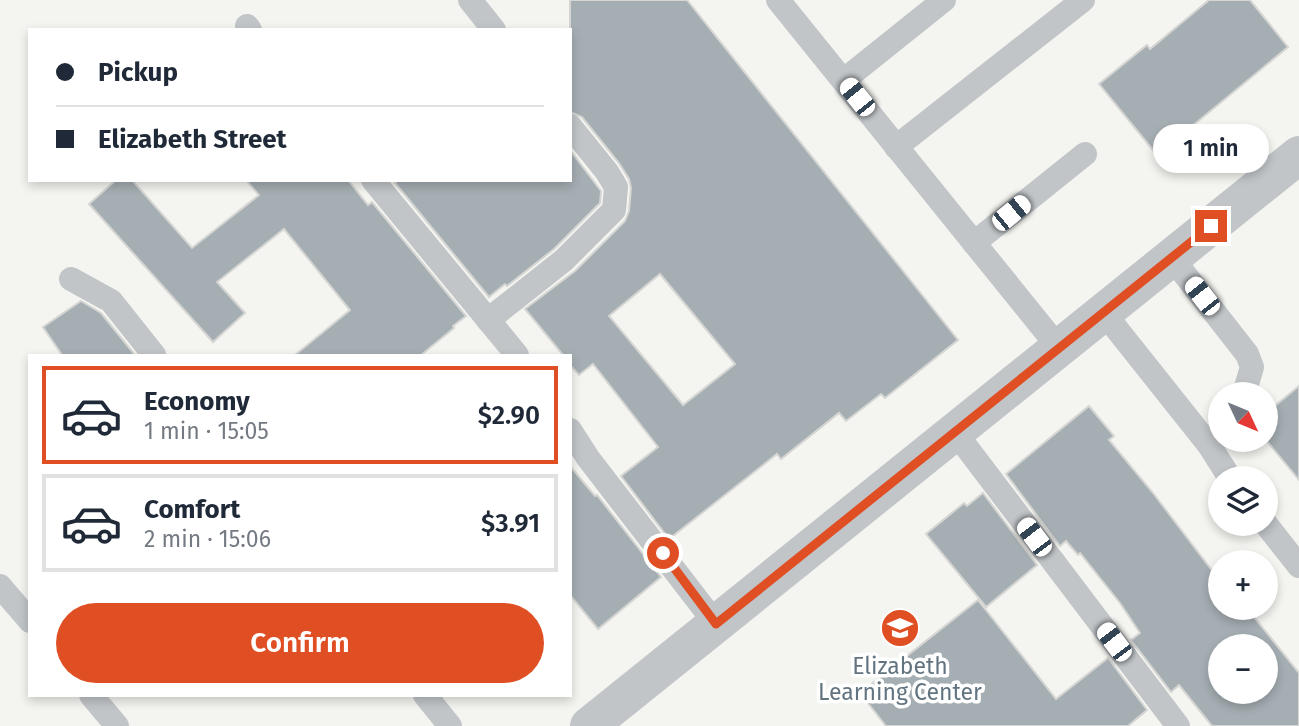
<!DOCTYPE html>
<meta charset="utf-8">
<style>
:root{--surface:#fff;--page:#f6f6f7;--text:#1f2937;--muted:#747a83;--line:#e0e1e3;--accent:#e04f24}
body{margin:0;font-family:"Fira Sans",sans-serif;background:var(--page);color:var(--text);height:100vh;display:flex;flex-direction:column;font-size:26px;white-space:nowrap}
*{box-sizing:border-box;margin:0}
p{font-size:23px;color:var(--muted)}
.icon{flex:none;width:38px;height:38px;fill:none;stroke:currentColor;stroke-width:2;stroke-linecap:round;stroke-linejoin:round}
.map{position:relative;flex:1;overflow:hidden}
.sheet{position:absolute;left:28px;top:354px;width:544px;height:343px;display:flex;flex-direction:column;background:var(--surface);border-radius:0px;box-shadow:0 4px 10px #0003}
.sheet>*{flex:none}
.hud{position:absolute;left:28px;top:28px;width:544px;height:154px;border-radius:0px;box-shadow:0 4px 10px #0003;display:grid;align-content:center;height:154px;padding:0 28px;background:var(--surface)}
.needle{width:46px;rotate:134deg}
.controls{position:absolute;left:1208px;top:382px;display:grid;gap:14px}
.controls a{display:grid;place-items:center;width:70px;height:70px;border-radius:50%;background:var(--surface);box-shadow:0 4px 10px #0003;font-size:35px}
.end{position:absolute;width:32px;height:32px;margin:-16px;border:9px solid #e04f24;background:#fff;box-shadow:0 0 0 4px #fff}
.from{border-radius:50%}
.bubble{position:absolute;height:49px;border-radius:24px;background:var(--surface);box-shadow:0 4px 10px #0003;font-size:23px;font-weight:600;line-height:49px;text-align:center}
.car{position:absolute;width:21px;height:42px;margin:-21px -10px;border-radius:9px;box-shadow:0 0 5px 2px #0007;background:linear-gradient(#fff 24%,#345 0 40%,#fff 0 76%,#345 0 86%,#fff 0)}
.hud b{display:flex;align-items:center;gap:24px;height:66px;font-size:26px}
.hud b+b{border-top:2px solid var(--line)}
.hud i{width:18px;height:18px;background:var(--text)}
ul{padding:12px 0 0;list-style:none}
li{display:flex;align-items:center;gap:21px;height:98px;margin:0 14px 10px;padding:0 14px;border:4px solid var(--line);border-radius:0px}
li div{flex:1}
li b{display:block;font-size:26px}
li em{font-style:normal;font-weight:600}
li.current{border-color:var(--accent)}
li>.icon{width:63px;height:63px;stroke-width:1.5}
.cta{display:flex;gap:14px;margin-top:auto;padding:14px 28px}
.cta a{flex:1;height:80px;border-radius:42px;background:var(--accent);color:#fff;font-size:28px;font-weight:600;line-height:80px;text-align:center}
.map>svg:first-child{display:block}
</style>
<div class="map">
<svg width="1299" height="726" viewBox="0 0 1299 726">
<rect width="100%" height="100%" fill="#f4f4f0"/>
<!-- building -->
<g fill="#a5aeb3" stroke="#d5d5d3" stroke-width="2" fill-rule="evenodd">
<path d="M570 0H687L958 340 885 398 881 394 846 421 839 413 781 459 777 454 669 539 621 476 658 447 593 364 579 375 570 365V355H563L525 309 575 271 625 221 629 211 631 188 629 179 619 163 582 117 570 112ZM660 274 735 364 683 405 609 316Z"/>
<path d="M1209 0H1250L1288 47 1157 155 1099 84 1147 45 1150 49Z"/>
<path d="M570 150 601 191 600 203 554 249 507 286 505 284 489 297 395 183 398 180H570Z"/>
<path d="M116 180H132L192 248 259 195 246 180H348L368 205 372 202 466 316 453 326 454 328 421 355H295L350 310 284 229 217 282 245 313 213 342 89 204Z"/>
<path d="M81 301 101 313 135 355H62L43 327Z"/>
<path d="M1299 386V480L1265 439V414Z"/>
<path d="M1089 406 1114 436 1109 440 1153 493 1220 581V607H1246L1299 673V726H1212L1179 685 1171 692 1131 640 1140 633 1120 603 1080 553 1078 555 1066 541 1060 546 1006 474ZM1220 646H1265V691H1220Z"/>
<path d="M570 466 595 496 597 495 661 577 598 629 570 595Z"/>
<path d="M983 493 1037 565 986 607 926 534 964 503 967 506Z"/>
<path d="M978 600 1056 699 1108 658 1147 710 1128 726H886L860 693Z"/>
</g>
<g fill="none" stroke-linecap="round" stroke-linejoin="round">
<!-- service -->
<g stroke="#c1c5c8" stroke-width="24">
<path d="M470 0 494 30"/>
<path d="M778 0 1059 348"/>
<path d="M247 26 250 30"/>
<path d="M844 80 944 0"/>
<path d="M896 147 1083 0"/>
<path d="M373 180 517 355"/>
<path d="M974 243 1085 154"/>
<path d="M1172 258 1247 354 1252 367 1244 394"/>
<path d="M71 279 111 301 154 355"/>
<path d="M1104 313 1209 445 1230 478"/>
<path d="M488 320 564 260 614 210 616 187 607 172 570 126"/>
<path d="M570 430 588 458 716 624"/>
<path d="M955 432 1178 726"/>
<path d="M1265 523 1299 566"/>
<path d="M0 586 30 621"/>
<path d="M91 695 117 726"/>
<path d="M425 695 450 726"/>
</g>
<!-- minor -->
<path stroke="#c1c5c8" stroke-width="38" d="M589 726 1299 155"/>
</g>
<g fill="none" stroke-linecap="round" stroke-linejoin="round">
<!-- route -->
<path stroke="#e04f24" stroke-width="9" d="M663 553 716 624 1211 226"/>
</g>
<!-- icons -->
<defs>
<g id="school-disc" transform="scale(2.0125)"><circle r="9.5" fill="#e04f24" stroke="#fff"/><path d="M0-5L7-2L0 1L-7-2ZM-4 1L0 2.5L4 1V4Q0 6-4 4Z" fill="#fff"/></g>
</defs>
<g fill-rule="evenodd">
<use href="#school-disc" x="900" y="628"/>
</g>
<g text-anchor="middle" stroke-width="7" stroke-linejoin="round" paint-order="stroke">
<!-- poi labels -->
<g font-size="23" fill="#637481" stroke="#fff">
<text x="900" y="674">Elizabeth<tspan x="900" dy="26">Learning Center</tspan></text>
</g>
</g>
</svg>
<div class="controls">
<a><svg class="needle" viewBox="-14 -14 28 28"><path d="M0-13l5 13h-10z" fill="#e53935"/><path d="M0 13l5-13h-10z" fill="#747a83"/></svg></a>
<a><svg class="icon" aria-label="layers" viewBox="0 0 24 24"><path d="M12 4l9 5-9 5-9-5zM3 14l9 5 9-5"/></svg></a>
<a>+</a>
<a>−</a>
</div>
<i class="end from" style="left:663px;top:553px"></i>
<i class="end" style="left:1211px;top:226px"></i>
<div class="bubble" style="left:1153px;top:124px;width:116px">1 min</div>
<i class="car" style="left:857px;top:97px;rotate:321deg"></i>
<i class="car" style="left:1011px;top:213px;rotate:51deg"></i>
<i class="car" style="left:1202px;top:296px;rotate:322deg"></i>
<i class="car" style="left:1034px;top:537px;rotate:323deg"></i>
<i class="car" style="left:1114px;top:642px;rotate:323deg"></i>
<div class="hud">
<b><i class="from"></i>Pickup</b>
<b><i></i>Elizabeth Street</b>
</div>
<section class="sheet">
<ul>
<li class="current"><svg class="icon" aria-label="car" viewBox="0 0 24 24"><path d="M5 17H2v-5l4-1 3-4h7l3 4 3 1v5h-3M9 17h6M6 11h13"/><circle cx="7" cy="17" r="2"/><circle cx="17" cy="17" r="2"/></svg><div><b>Economy</b><p>1 min · 15:05</p></div><em>$2.90</em></li>
<li><svg class="icon" aria-label="car" viewBox="0 0 24 24"><path d="M5 17H2v-5l4-1 3-4h7l3 4 3 1v5h-3M9 17h6M6 11h13"/><circle cx="7" cy="17" r="2"/><circle cx="17" cy="17" r="2"/></svg><div><b>Comfort</b><p>2 min · 15:06</p></div><em>$3.91</em></li>
</ul>
<div class="cta"><a>Confirm</a></div>
</section>
</div>
